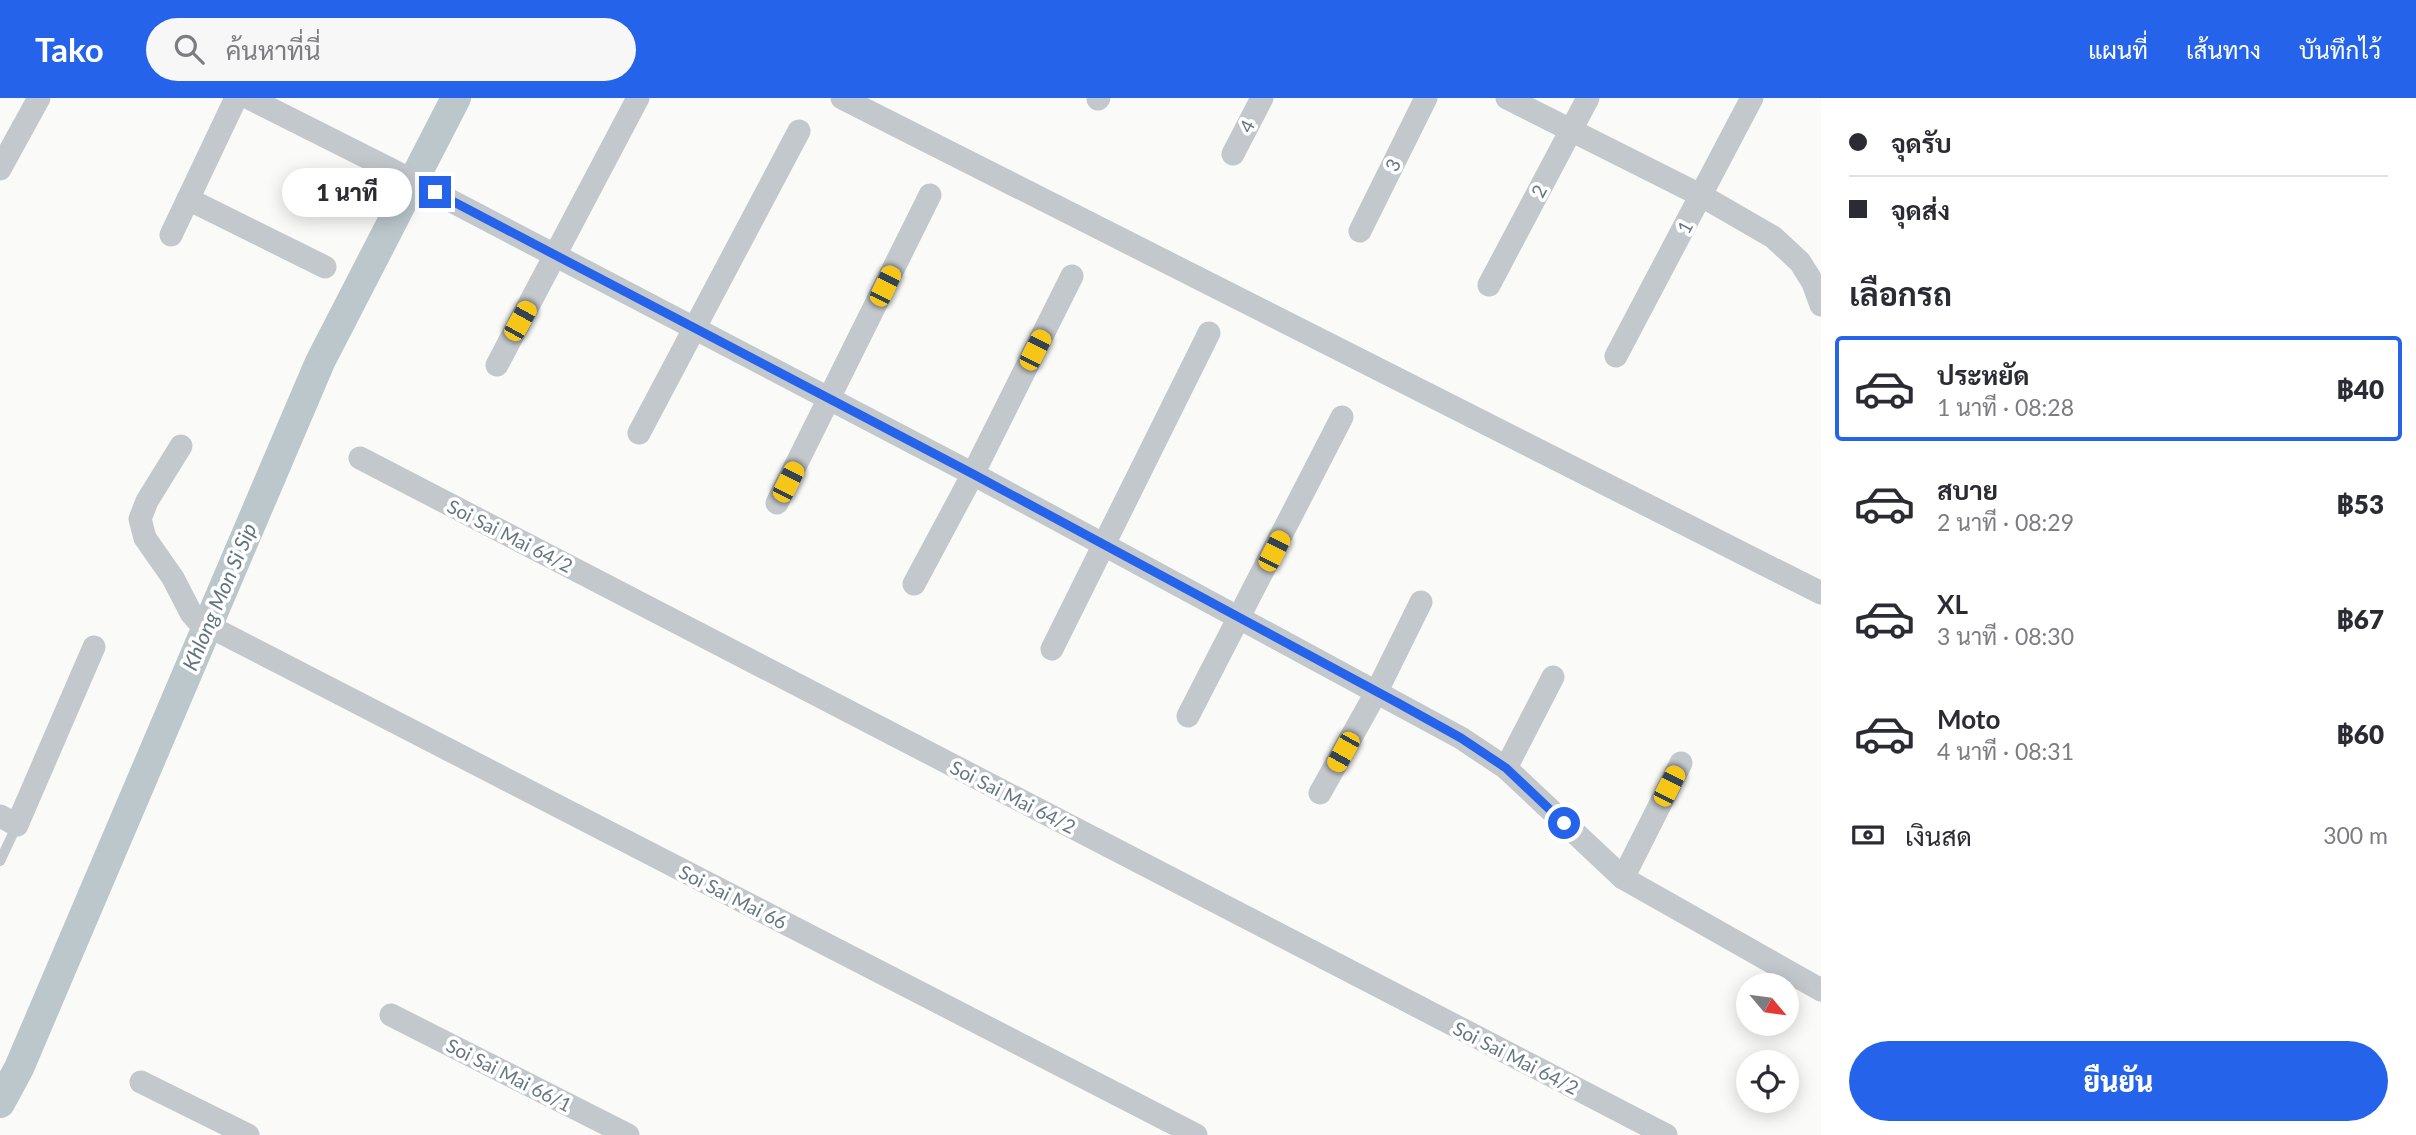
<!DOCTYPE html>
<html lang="th">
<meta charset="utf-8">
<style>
:root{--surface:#fff;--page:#f7f7f7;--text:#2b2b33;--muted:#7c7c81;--line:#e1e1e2;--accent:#2563eb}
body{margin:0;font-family:Lato,Sarabun,sans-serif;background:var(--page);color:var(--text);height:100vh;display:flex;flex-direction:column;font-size:26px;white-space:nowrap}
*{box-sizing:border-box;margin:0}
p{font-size:23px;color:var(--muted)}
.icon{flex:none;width:38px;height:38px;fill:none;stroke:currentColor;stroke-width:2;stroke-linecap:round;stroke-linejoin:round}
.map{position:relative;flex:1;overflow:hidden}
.panel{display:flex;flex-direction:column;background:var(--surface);width:595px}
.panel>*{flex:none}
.banner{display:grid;align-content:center;height:154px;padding:0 28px;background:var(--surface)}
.needle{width:46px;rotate:119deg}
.tools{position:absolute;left:1736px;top:875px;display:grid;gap:14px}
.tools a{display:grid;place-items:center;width:63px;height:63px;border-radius:50%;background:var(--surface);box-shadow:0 4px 18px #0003;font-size:35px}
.end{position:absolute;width:32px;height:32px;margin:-16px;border:9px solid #2563eb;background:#fff;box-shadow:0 0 0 4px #fff}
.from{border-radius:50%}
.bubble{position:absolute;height:49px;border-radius:24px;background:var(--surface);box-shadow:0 4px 18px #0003;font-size:23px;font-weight:800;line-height:49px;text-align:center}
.car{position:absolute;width:21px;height:42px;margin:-21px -10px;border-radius:9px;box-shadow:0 0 5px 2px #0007;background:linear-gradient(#f5c518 24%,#345 0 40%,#f5c518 0 76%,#345 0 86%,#f5c518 0)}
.banner b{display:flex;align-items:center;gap:24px;height:66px;font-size:26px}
.banner b+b{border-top:2px solid var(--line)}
.banner i{width:18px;height:18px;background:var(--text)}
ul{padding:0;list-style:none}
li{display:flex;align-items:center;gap:21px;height:105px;margin:0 14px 10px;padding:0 14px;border:4px solid transparent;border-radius:7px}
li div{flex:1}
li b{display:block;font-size:26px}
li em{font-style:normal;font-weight:800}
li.active{border-color:var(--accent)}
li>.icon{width:63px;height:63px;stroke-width:1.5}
h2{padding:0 28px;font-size:32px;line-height:84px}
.pay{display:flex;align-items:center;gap:18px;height:77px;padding:0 28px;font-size:26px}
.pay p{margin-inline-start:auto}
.cta{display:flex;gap:14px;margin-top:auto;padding:14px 28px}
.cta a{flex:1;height:80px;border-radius:42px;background:var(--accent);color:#fff;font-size:28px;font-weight:800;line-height:80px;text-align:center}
header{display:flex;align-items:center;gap:42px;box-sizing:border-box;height:98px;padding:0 35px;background:var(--accent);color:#fff}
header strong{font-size:33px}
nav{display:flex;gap:38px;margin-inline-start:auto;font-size:24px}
.search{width:490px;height:63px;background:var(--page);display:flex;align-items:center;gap:18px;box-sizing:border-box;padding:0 24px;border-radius:38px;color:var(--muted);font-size:26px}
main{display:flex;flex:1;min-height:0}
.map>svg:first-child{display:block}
</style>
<header>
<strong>Tako</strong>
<div class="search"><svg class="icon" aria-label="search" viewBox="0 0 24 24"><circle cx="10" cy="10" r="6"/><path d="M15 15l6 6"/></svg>ค้นหาที่นี่</div>
<nav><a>แผนที่</a><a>เส้นทาง</a><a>บันทึกไว้</a></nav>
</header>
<main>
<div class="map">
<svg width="1821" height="1037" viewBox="0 0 1821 1037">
<rect width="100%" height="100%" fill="#fafaf8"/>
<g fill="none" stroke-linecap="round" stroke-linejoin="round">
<!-- canal -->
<path stroke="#bbc7cb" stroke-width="30" d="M0 1005 19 970 320 264 456 0"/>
<!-- service -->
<path stroke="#c3c8cc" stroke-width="10" d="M0 763 17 727"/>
<!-- minor -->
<g stroke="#c3c8cc" stroke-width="23">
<path d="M249 0 392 72 973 376 1461 640 1506 670 1623 780 1821 892"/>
<path d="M842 0 1821 495"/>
<path d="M1507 0 1702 98 1773 139 1800 164 1813 185 1821 207"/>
<path d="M1098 1 1099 0"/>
<path d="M1233 56 1262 0"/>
<path d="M0 71 39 0"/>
<path d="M188 101 325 169"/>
<path d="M1360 133 1426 0"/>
<path d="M171 137 236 0"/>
<path d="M1489 187 1588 0"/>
<path d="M1616 258 1752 0"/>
<path d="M497 267 638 0"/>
<path d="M639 335 799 33"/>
<path d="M181 348 147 403 140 421 145 440 173 480 191 515 197 522 1196 1037"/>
<path d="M360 360 1666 1037"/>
<path d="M777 405 930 97"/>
<path d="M914 486 973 376 1072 178"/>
<path d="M1052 551 1209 235"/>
<path d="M1188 618 1342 319"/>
<path d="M1506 670 1553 579"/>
<path d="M1320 695 1377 593 1421 504"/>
<path d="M0 718 17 727 94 549"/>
<path d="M1623 780 1681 665"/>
<path d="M391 917 628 1037"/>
<path d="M141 984 248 1037"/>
</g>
</g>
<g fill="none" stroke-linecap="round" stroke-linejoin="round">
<!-- route -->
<path stroke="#2563eb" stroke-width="9" d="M435 94 973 376 1398 605 1461 640 1506 670 1564 725"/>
</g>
<g text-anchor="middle" stroke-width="7" stroke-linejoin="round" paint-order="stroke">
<!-- street labels -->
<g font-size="19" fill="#657683" stroke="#fff">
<text transform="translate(1247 28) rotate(-62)" y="7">4</text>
<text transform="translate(1393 67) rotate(-64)" y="7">3</text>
<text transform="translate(1539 93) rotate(-62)" y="7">2</text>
<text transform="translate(1685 129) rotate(-62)" y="7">1</text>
<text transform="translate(510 438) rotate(27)" y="7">Soi Sai Mai 64/2</text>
<text transform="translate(1013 699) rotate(27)" y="7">Soi Sai Mai 64/2</text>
<text transform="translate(733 799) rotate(27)" y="7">Soi Sai Mai 66</text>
<text transform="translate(1516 960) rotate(27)" y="7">Soi Sai Mai 64/2</text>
<text transform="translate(509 977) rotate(27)" y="7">Soi Sai Mai 66/1</text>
</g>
<!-- water labels -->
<g font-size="21" font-style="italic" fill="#60757c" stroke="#fff">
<text transform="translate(220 499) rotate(-67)" y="7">Khlong Mon Si Sip</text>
</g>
</g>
</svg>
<div class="tools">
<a><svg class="needle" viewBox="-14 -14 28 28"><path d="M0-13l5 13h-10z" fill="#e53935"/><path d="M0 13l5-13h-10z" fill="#7c7c81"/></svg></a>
<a><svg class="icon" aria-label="locate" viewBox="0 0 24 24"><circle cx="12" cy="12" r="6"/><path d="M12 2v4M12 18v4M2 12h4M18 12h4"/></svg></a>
</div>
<i class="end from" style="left:1564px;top:725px"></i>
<i class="end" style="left:435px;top:94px"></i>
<div class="bubble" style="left:282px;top:70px;width:130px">1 นาที</div>
<i class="car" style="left:885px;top:188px;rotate:26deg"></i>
<i class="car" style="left:520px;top:223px;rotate:29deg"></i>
<i class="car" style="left:1035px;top:252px;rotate:27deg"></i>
<i class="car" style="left:788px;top:384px;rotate:27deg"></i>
<i class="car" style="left:1274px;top:453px;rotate:27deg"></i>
<i class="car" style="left:1343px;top:654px;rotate:209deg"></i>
<i class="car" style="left:1669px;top:688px;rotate:27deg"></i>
</div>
<section class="panel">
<div class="banner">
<b><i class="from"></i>จุดรับ</b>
<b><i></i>จุดส่ง</b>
</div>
<h2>เลือกรถ</h2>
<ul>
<li class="active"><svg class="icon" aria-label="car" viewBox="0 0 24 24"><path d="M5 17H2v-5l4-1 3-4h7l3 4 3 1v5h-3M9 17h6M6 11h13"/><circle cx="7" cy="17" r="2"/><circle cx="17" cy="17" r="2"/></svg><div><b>ประหยัด</b><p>1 นาที · 08:28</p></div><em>฿40</em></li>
<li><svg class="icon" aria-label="car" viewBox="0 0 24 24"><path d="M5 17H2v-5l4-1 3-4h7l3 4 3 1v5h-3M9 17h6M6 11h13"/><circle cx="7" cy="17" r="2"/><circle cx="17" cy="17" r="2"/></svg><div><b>สบาย</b><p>2 นาที · 08:29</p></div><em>฿53</em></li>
<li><svg class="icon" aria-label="car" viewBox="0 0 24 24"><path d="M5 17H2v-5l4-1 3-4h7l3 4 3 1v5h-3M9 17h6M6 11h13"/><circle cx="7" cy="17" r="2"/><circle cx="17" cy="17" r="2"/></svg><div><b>XL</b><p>3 นาที · 08:30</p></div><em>฿67</em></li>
<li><svg class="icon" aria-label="car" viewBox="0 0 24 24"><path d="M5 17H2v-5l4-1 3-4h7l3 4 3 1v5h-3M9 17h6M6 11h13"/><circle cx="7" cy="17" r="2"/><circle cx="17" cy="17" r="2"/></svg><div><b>Moto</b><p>4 นาที · 08:31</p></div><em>฿60</em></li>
</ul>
<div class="pay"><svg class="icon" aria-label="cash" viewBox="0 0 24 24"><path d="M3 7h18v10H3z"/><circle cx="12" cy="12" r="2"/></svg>เงินสด<p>300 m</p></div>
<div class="cta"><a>ยืนยัน</a></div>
</section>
</main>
